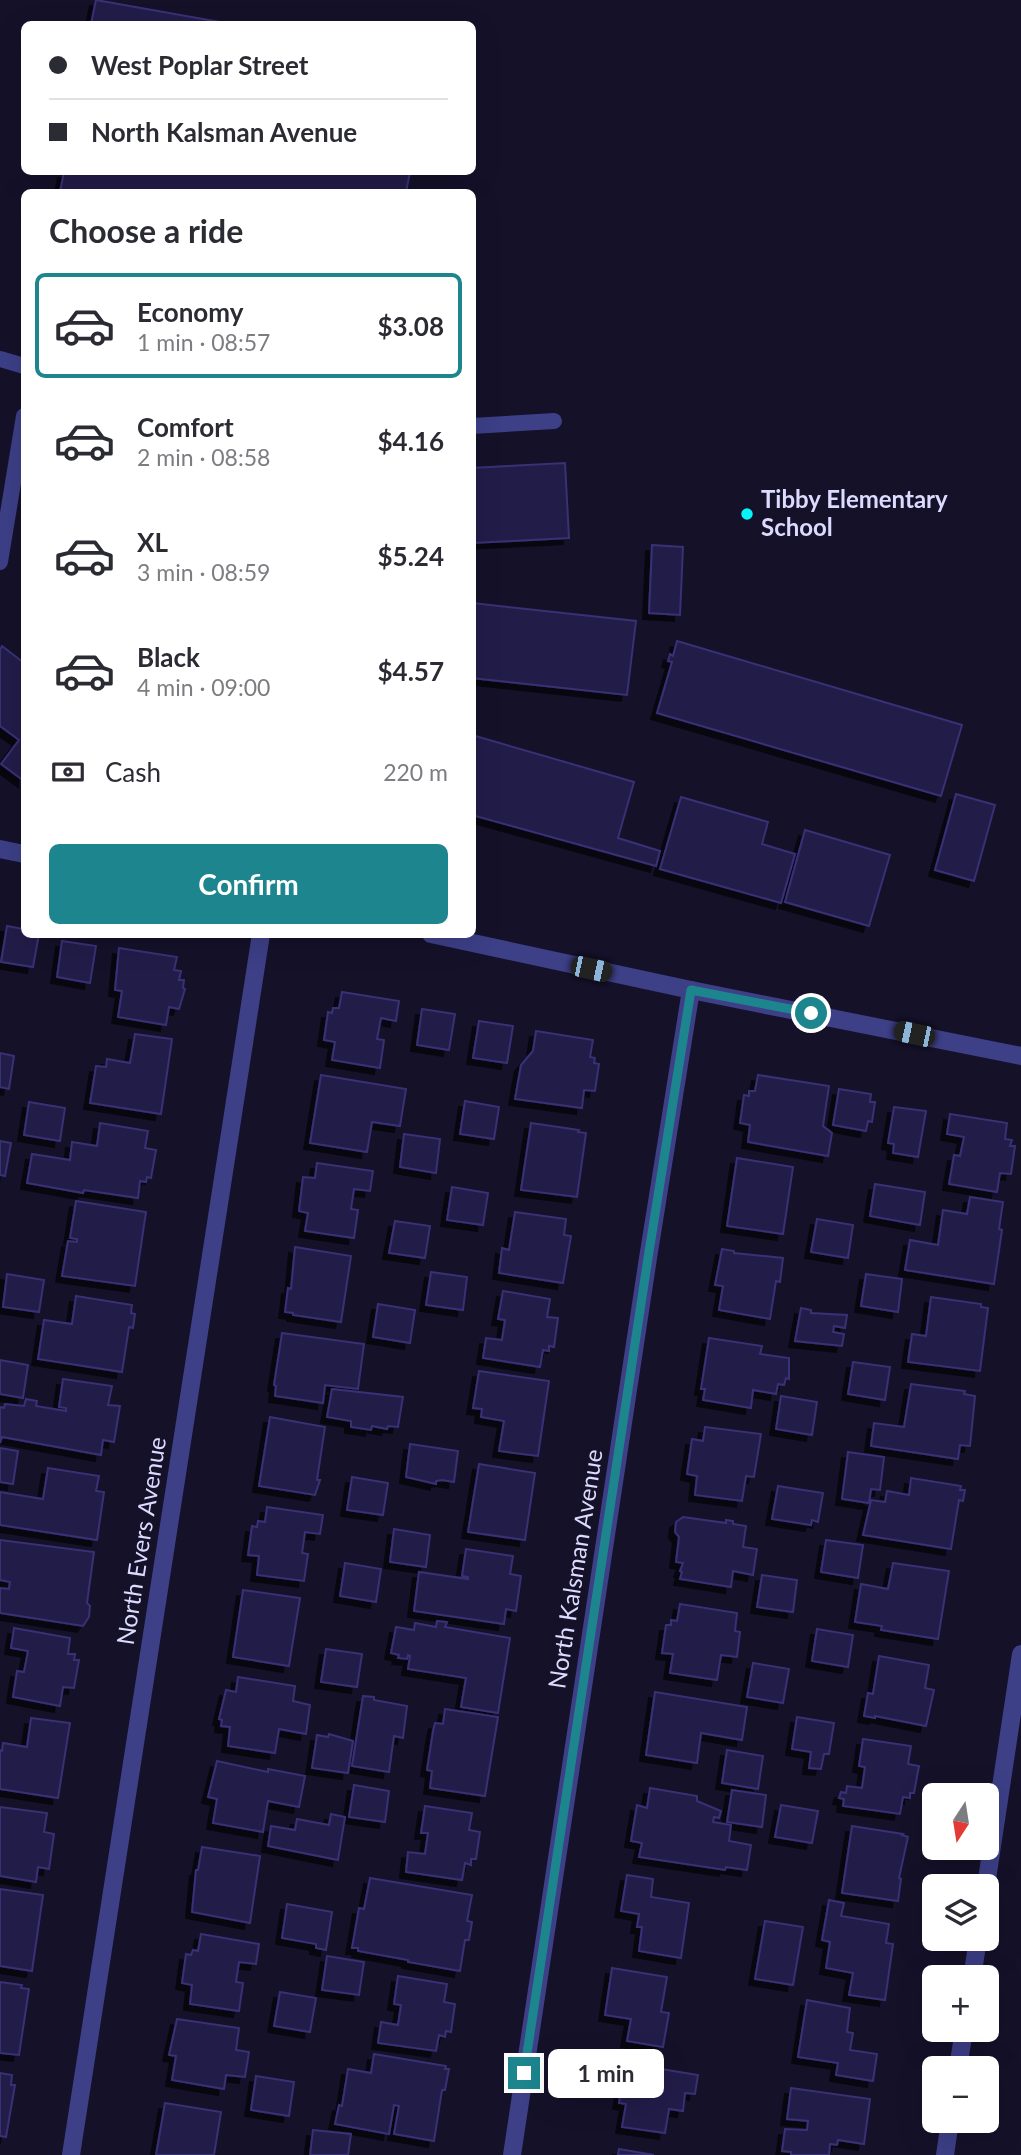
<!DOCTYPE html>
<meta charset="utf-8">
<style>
:root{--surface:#fff;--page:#f2f2f3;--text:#2b2b33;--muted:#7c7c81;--line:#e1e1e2;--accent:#1c858d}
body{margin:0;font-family:Lato,sans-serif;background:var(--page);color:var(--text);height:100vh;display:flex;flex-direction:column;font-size:26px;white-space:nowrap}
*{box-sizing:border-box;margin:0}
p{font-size:23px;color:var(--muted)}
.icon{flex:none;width:38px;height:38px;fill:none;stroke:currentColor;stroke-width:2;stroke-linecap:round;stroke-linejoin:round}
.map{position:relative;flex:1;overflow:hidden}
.panel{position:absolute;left:21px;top:189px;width:455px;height:749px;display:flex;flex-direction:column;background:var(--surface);border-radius:10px;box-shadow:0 7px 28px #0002}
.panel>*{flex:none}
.hud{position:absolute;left:21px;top:21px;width:455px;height:154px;border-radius:10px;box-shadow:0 7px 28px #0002;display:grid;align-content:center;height:154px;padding:0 28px;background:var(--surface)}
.needle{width:46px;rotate:192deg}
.fabs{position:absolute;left:922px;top:1783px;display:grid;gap:14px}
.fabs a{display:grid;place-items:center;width:77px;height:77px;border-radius:10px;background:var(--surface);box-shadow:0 7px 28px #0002;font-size:35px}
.end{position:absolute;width:32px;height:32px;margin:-16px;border:9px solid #1c858d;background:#fff;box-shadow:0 0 0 4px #fff}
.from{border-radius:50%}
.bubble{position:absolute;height:49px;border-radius:10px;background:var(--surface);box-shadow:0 7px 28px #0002;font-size:23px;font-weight:700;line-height:49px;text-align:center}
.car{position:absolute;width:21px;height:42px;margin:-21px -10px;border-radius:9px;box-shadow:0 0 5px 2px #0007;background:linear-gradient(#222 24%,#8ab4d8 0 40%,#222 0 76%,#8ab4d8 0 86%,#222 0)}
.hud b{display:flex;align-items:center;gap:24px;height:66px;font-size:26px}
.hud b+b{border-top:2px solid var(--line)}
.hud i{width:18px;height:18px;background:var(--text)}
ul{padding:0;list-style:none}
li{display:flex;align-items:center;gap:21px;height:105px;margin:0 14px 10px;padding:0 14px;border:4px solid transparent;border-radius:10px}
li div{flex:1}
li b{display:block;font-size:26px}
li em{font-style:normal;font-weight:700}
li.selected{border-color:var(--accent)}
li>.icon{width:63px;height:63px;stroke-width:1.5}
h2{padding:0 28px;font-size:32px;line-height:84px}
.pay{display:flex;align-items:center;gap:18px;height:77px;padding:0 28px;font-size:26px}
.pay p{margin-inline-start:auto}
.button{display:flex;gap:14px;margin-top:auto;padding:14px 28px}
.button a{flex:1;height:80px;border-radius:10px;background:var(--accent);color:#fff;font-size:28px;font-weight:700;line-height:80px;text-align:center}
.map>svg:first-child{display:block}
</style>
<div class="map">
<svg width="1021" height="2155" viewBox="0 0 1021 2155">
<defs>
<filter id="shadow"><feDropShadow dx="-6" dy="6" stdDeviation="0" flood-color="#0009"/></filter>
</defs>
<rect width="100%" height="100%" fill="#141129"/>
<!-- building -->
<g fill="#231d4a" stroke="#393075" stroke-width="2" filter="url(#shadow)">
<path d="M96 0 231 24H91Z"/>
<path d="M64 172H410L406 192H60Z"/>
<path d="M565 463 569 538 472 543V468Z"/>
<path d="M652 545 683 547 680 615 649 613Z"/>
<path d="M472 603 636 621 627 695 472 678Z"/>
<path d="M677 641 962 725 941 796 657 713 672 662 668 661 670 654 673 656Z"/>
<path d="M2 646 24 663V781L1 764 19 740 0 726V650Z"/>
<path d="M472 735 634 782 618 838 660 851 656 866 472 815Z"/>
<path d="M956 794 995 805 974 881 935 870Z"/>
<path d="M681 797 768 822 762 844 795 854 781 903 660 869Z"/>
<path d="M805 830 890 855 869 926 785 902Z"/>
<path d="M7 926 24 929V934H39L33 967 1 962Z"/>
<path d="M62 941 96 946 90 983 57 977Z"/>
<path d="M119 948 177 957 174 970 181 971 179 980H184L183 988 185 989 179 1009 169 1007 166 1025 118 1017 122 991 115 990Z"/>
<path d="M342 992 399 1001 396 1021 381 1018 377 1039 384 1040 380 1068 332 1060 335 1042 324 1040 328 1012 332 1013 333 1008H339Z"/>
<path d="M422 1009 455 1014 449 1050 417 1045Z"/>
<path d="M479 1021 513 1026 507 1063 473 1058Z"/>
<path d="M536 1031 593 1040 590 1057 595 1058 594 1063 599 1064 595 1091 584 1090 582 1108 515 1099 521 1065 533 1051Z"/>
<path d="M135 1034 172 1039 161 1114 90 1103 96 1066 106 1067 107 1059 130 1063Z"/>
<path d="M0 1053 14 1056 9 1089 0 1087Z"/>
<path d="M321 1075 406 1089 400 1126 372 1122 367 1152 310 1143Z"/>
<path d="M758 1075 829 1086 823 1126 832 1133 828 1156 748 1142 750 1125 740 1123 744 1095 749 1096V1091H755Z"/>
<path d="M839 1089 871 1094 870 1102H875L872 1122 868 1121 866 1131 833 1125Z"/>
<path d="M465 1101 499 1107 494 1139 460 1134Z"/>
<path d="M29 1102 65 1108 60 1141 24 1135Z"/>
<path d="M894 1107 926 1111 918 1157 893 1153 894 1144 888 1143Z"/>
<path d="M950 1114 1007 1123 1005 1139 1012 1140 1010 1146H1015L1011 1174 1000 1173 997 1192 949 1184 954 1155 960 1156 964 1137 947 1134Z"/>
<path d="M100 1123 148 1131 145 1148 156 1150 151 1178 147 1177 146 1182 140 1181 138 1198 84 1190 83 1193 27 1183 32 1154 70 1160 72 1142 97 1146Z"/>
<path d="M531 1123 579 1130 578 1132 586 1133 577 1197 521 1190Z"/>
<path d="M404 1134 440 1139 436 1173 400 1167Z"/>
<path d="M0 1141 11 1143 5 1176 0 1175Z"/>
<path d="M737 1158 793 1167 783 1234 727 1226Z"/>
<path d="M317 1163 373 1171 370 1191 354 1189 351 1209 358 1210 354 1238 305 1231 308 1213 299 1211 303 1177 315 1178Z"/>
<path d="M875 1184 925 1192 920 1225 870 1216Z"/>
<path d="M452 1187 488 1193 483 1225 447 1220Z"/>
<path d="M970 1197 1003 1202 999 1229 1002 1230 994 1284 905 1270 910 1240 938 1245 943 1210 967 1214Z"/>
<path d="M76 1201 146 1212 135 1286 62 1276 68 1241 77 1242V1239L70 1238Z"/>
<path d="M515 1212 566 1219 564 1235 571 1236 563 1283 499 1273 502 1248 509 1250Z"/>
<path d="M817 1219 853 1225 848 1258 811 1252Z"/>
<path d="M395 1221 430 1226 425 1258 389 1253Z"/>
<path d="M295 1247 351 1256 341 1322 293 1315V1313L285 1312 288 1288 291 1289Z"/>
<path d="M722 1249 734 1251V1253L783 1258 780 1282 776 1281 770 1319 719 1310 723 1286 715 1285Z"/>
<path d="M431 1272 467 1277 463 1310 426 1305Z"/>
<path d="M7 1274 44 1280 39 1312 3 1307Z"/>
<path d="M866 1274 902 1279 898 1312 861 1306Z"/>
<path d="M503 1291 550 1299 547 1317 558 1318 554 1347 549 1346V1351L543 1350 540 1367 483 1358 486 1338 502 1340 505 1320 498 1319Z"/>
<path d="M76 1296 132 1305 131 1313 135 1314 133 1328 129 1327 122 1372 38 1359 44 1320 72 1324Z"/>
<path d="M931 1297 981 1304V1307L988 1308 980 1371 908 1362 912 1334 926 1336Z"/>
<path d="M378 1304 415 1310 410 1343 373 1337Z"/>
<path d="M801 1308 811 1310V1313L847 1315 845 1328 834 1326 833 1332 844 1334 842 1346 795 1341Z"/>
<path d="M282 1333 364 1344 358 1389 325 1385 323 1403 275 1396 276 1386 274 1385Z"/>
<path d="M709 1338 762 1346 760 1354 789 1358V1379L786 1378 784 1385 778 1384 776 1394 753 1390 751 1408 703 1400 705 1389H701Z"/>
<path d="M0 1360 28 1365 23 1398 0 1394Z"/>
<path d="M853 1362 890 1367 885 1400 848 1394Z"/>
<path d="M479 1371 549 1381 538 1456 499 1451 504 1421 481 1417 482 1409 473 1408Z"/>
<path d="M63 1379 112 1386 108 1405 120 1406 114 1442 103 1440 101 1455 2 1437 0 1443V1407L4 1408 5 1404 24 1406 26 1399 37 1401 36 1406 66 1411V1408L59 1407Z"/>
<path d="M911 1384 965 1391 964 1394 975 1396 970 1446 960 1445 958 1459 871 1446 874 1423 904 1427Z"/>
<path d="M332 1389 403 1397 398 1427 388 1426 387 1429 372 1426 371 1430 351 1427V1421L327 1417Z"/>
<path d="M781 1396 817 1402 812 1435 776 1429Z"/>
<path d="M270 1417 325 1427 317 1480H320L315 1495 259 1486Z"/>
<path d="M705 1427 761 1434 754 1477 746 1476 742 1501 695 1495 697 1476 687 1474 692 1439 703 1441Z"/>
<path d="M410 1444 458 1451 454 1482 442 1480 436 1481V1484L406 1477Z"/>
<path d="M0 1448 18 1451 13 1484 0 1482Z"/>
<path d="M848 1452 884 1457 880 1490 871 1489 869 1503 842 1499Z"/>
<path d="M479 1464 535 1473 525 1540 468 1532Z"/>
<path d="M48 1468 99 1476 96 1491 104 1492 97 1540 0 1525V1492L43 1499Z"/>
<path d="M352 1477 388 1483 383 1515 347 1510Z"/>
<path d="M911 1478 961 1486 960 1490H965L963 1501 959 1500 951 1549 863 1535 871 1500 885 1502 887 1491 909 1495Z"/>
<path d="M778 1486 823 1493 818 1522 812 1520 811 1525 772 1519Z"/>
<path d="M267 1507 323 1515 320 1534 305 1532 302 1553 308 1554 304 1581 257 1575 259 1556 248 1555 252 1526 257 1527 258 1521 265 1522Z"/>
<path d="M683 1517 726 1523V1520L733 1521V1524L746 1526 743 1547 757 1549 753 1575 733 1571 731 1587 680 1579 682 1572 680 1571 683 1563 676 1562 679 1537 675 1532 676 1522Z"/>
<path d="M394 1529 430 1535 426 1567 390 1562Z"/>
<path d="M0 1540 94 1552 87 1603 90 1606 89 1617 83 1626 0 1613V1588L9 1589 10 1582 0 1580Z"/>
<path d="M826 1540 863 1545 858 1578 821 1572Z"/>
<path d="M466 1549 513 1556 510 1574 521 1576 516 1611 506 1609 504 1624 414 1611 419 1572 468 1579V1577L462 1576Z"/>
<path d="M345 1563 381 1569 376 1602 340 1596Z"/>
<path d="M893 1563 949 1571 938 1639 881 1630 882 1626 855 1622 861 1584 888 1589Z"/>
<path d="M762 1575 797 1580 793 1612 757 1607Z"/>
<path d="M243 1590 300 1598 289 1666 233 1657Z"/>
<path d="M680 1604 737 1613 735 1631 740 1632 737 1657 721 1655 717 1680 670 1673 673 1654 662 1653 666 1625H671V1620L677 1621Z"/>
<path d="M437 1621 447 1622 445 1627 510 1638 498 1713 461 1707 466 1678 408 1669 410 1656 408 1655 407 1659 398 1658 399 1655 391 1653 396 1627 414 1630 415 1623 436 1627Z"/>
<path d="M14 1628 70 1638 68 1654H75L74 1660H79L74 1688 63 1687 60 1706 13 1697 17 1671 24 1672 28 1651 11 1648Z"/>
<path d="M817 1629 853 1635 848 1667 812 1661Z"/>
<path d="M326 1649 362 1654 357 1687 321 1682Z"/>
<path d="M879 1656 929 1665 925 1688 934 1690 926 1726 875 1716V1718L864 1716 868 1693 873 1694Z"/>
<path d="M753 1663 789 1669 783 1703 747 1697Z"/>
<path d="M238 1677 295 1686 293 1701 310 1705 306 1734 279 1729 275 1753 228 1746 230 1727 221 1726 222 1720 219 1719 226 1690 236 1692Z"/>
<path d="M655 1692 747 1707 742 1740 701 1733 697 1763 646 1755Z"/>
<path d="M363 1696 374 1697V1700L407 1706 403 1738 394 1736 389 1772 352 1766Z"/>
<path d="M445 1709 498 1717 485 1796 430 1788 432 1771 427 1770 433 1731 435 1723 443 1724Z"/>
<path d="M797 1717 834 1723 829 1754H824L821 1769 809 1768 811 1752 792 1749Z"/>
<path d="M31 1718 70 1723 58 1798 0 1789V1750L2 1751 3 1743 27 1747Z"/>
<path d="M329 1734 353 1741 348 1773 312 1768 317 1735 328 1737Z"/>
<path d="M863 1739 911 1746 908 1764 919 1766 914 1793H910V1798L903 1797 900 1814 843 1806 844 1799 839 1798 841 1792 846 1793 847 1786 862 1788 865 1767 859 1766Z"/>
<path d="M727 1750 763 1756 758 1789 722 1783Z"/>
<path d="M217 1761 268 1772V1769L305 1776 299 1807 268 1801 263 1832 213 1823 217 1799 208 1797Z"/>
<path d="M354 1785 389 1791 385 1822 349 1817Z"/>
<path d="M650 1788 697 1796V1801L721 1811 719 1818 714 1817 713 1822 731 1825 729 1841 751 1845 747 1870 726 1867 725 1870 639 1857 642 1843 631 1841 637 1805 647 1808Z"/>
<path d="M732 1790 766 1795 762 1827 727 1822Z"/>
<path d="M781 1805 818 1811 812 1843 775 1837Z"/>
<path d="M425 1806 472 1813 469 1830 480 1832 476 1859H471V1865L465 1863 462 1880 406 1872 408 1852 425 1854 428 1833H421Z"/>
<path d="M0 1807 47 1813 44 1832 54 1834 49 1869 38 1867 36 1882 0 1876Z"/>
<path d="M331 1814 345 1817 338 1860 268 1846 271 1826 295 1830 297 1819 329 1825Z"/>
<path d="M852 1826 903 1834 902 1835 908 1837 899 1878 901 1879 898 1901 842 1893Z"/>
<path d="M202 1847 260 1856 250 1923 192 1912 196 1870H198Z"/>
<path d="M627 1875 653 1879 651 1897 689 1903 681 1958 639 1951 642 1927H637L639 1914 621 1911Z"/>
<path d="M370 1878 472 1895 467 1921 472 1922 469 1940H465L460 1971 408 1962V1960L358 1951V1948H352L359 1908 364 1909Z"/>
<path d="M0 1889 43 1895 32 1971 0 1966Z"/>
<path d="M829 1900 844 1903 841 1916 889 1924 886 1943 893 1944 885 2000 849 1995 853 1973 826 1968 830 1942 822 1940Z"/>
<path d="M287 1904 332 1912 326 1950 316 1948V1944L282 1938Z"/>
<path d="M765 1921 803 1927 793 1985 755 1979Z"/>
<path d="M201 1934 259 1944 256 1964 239 1962 236 1982 243 1983 239 2011 190 2004 192 1985 182 1983 186 1954 191 1955 193 1950 198 1951Z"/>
<path d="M327 1956 364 1962 359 1995 322 1990Z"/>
<path d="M612 1968 667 1977 661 2012 669 2013 663 2047 627 2041 631 2019 605 2015Z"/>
<path d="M398 1976 447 1984 444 2002 455 2004 451 2032 446 2031 445 2037 439 2035 436 2051 378 2043 381 2022 398 2025 401 2005 394 2004Z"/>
<path d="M0 1982 22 1985 21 1988 29 1989 19 2055 0 2053Z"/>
<path d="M280 1992 316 1998 310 2032 274 2026Z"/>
<path d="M807 2000 850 2008 847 2032 853 2033 850 2050 877 2054 873 2081 836 2075 838 2063 798 2057Z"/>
<path d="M177 2019 239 2028 236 2050 249 2052 245 2077 226 2075 224 2089 172 2080 176 2056 169 2055Z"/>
<path d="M374 2054 446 2066 445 2069H449L445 2090H442L434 2141 394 2134 399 2106 394 2105 389 2134 335 2124 339 2105 342 2106 348 2069 371 2073Z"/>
<path d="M600 2054 636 2060 634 2072 661 2076V2069L698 2075 695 2094 685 2093 683 2111 669 2109 665 2133 622 2127 626 2104 619 2103 622 2084 596 2080Z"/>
<path d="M0 2073 12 2075 11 2085H15L6 2137 0 2136Z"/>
<path d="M256 2076 294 2082 289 2116 251 2110Z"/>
<path d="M791 2088 870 2099 864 2144 838 2140 837 2145 830 2144 829 2155H791V2152L782 2151 785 2129 807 2130 808 2121 787 2119Z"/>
<path d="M165 2103 221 2112 214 2155H156Z"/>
<path d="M313 2130 351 2134 348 2155H310Z"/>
<path d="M619 2149 654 2155H618Z"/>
</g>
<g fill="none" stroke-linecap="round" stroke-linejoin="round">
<!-- service -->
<g stroke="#3d3f87" stroke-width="16">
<path d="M0 359 24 366"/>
<path d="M472 426 554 421"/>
<path d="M0 562 24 416"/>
</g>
<!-- minor -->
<g stroke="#3d3f87" stroke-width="18">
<path d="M0 849 24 854"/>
<path d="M431 934 691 990 1021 1056"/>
<path d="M986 1886 1021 1654"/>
<path d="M972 1978 978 1939"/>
<path d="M958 2068 964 2030"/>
<path d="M71 2155 261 934"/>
<path d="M512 2155 648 1258 691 990"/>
<path d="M945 2155 950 2121"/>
</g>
</g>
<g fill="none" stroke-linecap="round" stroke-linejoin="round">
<!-- route -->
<path stroke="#1c858d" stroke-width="9" d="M524 2073 648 1258 691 990 811 1013"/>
</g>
<!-- markers -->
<circle fill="#0af2fa" stroke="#141129" stroke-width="2.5" cx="747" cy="514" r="7"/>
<g text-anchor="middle" stroke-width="7" stroke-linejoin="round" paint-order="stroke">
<!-- poi labels -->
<g font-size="24" font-weight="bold" fill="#dcdafe" stroke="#141129" text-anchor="start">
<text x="761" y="508">Tibby Elementary<tspan x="761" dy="28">School</tspan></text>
</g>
<!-- street labels -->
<g font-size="24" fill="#dcdafe" stroke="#141129">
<text transform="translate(142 1541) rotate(-81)" y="8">North Evers Avenue</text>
<text transform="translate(576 1569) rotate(-81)" y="8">North Kalsman Avenue</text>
</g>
</g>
</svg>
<div class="fabs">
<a><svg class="needle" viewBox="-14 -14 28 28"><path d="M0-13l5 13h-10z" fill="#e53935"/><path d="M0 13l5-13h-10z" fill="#7c7c81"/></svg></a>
<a><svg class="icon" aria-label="layers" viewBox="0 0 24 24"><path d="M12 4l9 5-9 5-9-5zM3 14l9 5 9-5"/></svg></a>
<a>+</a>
<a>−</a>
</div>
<i class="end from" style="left:811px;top:1013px"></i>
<i class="end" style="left:524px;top:2073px"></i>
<div class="bubble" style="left:548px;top:2049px;width:116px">1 min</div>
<i class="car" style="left:591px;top:969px;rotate:102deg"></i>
<i class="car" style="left:914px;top:1034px;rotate:282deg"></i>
<div class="hud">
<b><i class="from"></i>West Poplar Street</b>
<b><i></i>North Kalsman Avenue</b>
</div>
<section class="panel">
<h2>Choose a ride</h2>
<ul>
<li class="selected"><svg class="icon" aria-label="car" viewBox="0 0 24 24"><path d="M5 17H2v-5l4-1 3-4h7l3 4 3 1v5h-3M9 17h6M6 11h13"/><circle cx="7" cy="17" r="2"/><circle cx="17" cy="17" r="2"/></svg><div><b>Economy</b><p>1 min · 08:57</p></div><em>$3.08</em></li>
<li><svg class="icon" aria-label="car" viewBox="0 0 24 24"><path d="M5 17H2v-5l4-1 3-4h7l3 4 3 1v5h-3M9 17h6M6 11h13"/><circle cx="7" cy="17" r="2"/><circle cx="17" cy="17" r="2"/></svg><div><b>Comfort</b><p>2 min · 08:58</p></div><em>$4.16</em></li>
<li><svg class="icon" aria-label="car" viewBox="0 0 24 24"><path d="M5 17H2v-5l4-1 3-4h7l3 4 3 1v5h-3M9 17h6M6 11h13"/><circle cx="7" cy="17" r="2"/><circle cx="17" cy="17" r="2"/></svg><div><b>XL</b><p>3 min · 08:59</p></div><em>$5.24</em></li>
<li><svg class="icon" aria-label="car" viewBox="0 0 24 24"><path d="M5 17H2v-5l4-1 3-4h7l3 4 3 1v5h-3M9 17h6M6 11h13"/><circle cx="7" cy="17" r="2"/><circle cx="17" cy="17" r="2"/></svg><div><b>Black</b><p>4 min · 09:00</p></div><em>$4.57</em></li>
</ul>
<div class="pay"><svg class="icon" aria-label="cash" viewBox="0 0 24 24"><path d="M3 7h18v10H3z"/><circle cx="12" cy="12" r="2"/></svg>Cash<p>220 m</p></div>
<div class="button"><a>Confirm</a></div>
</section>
</div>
